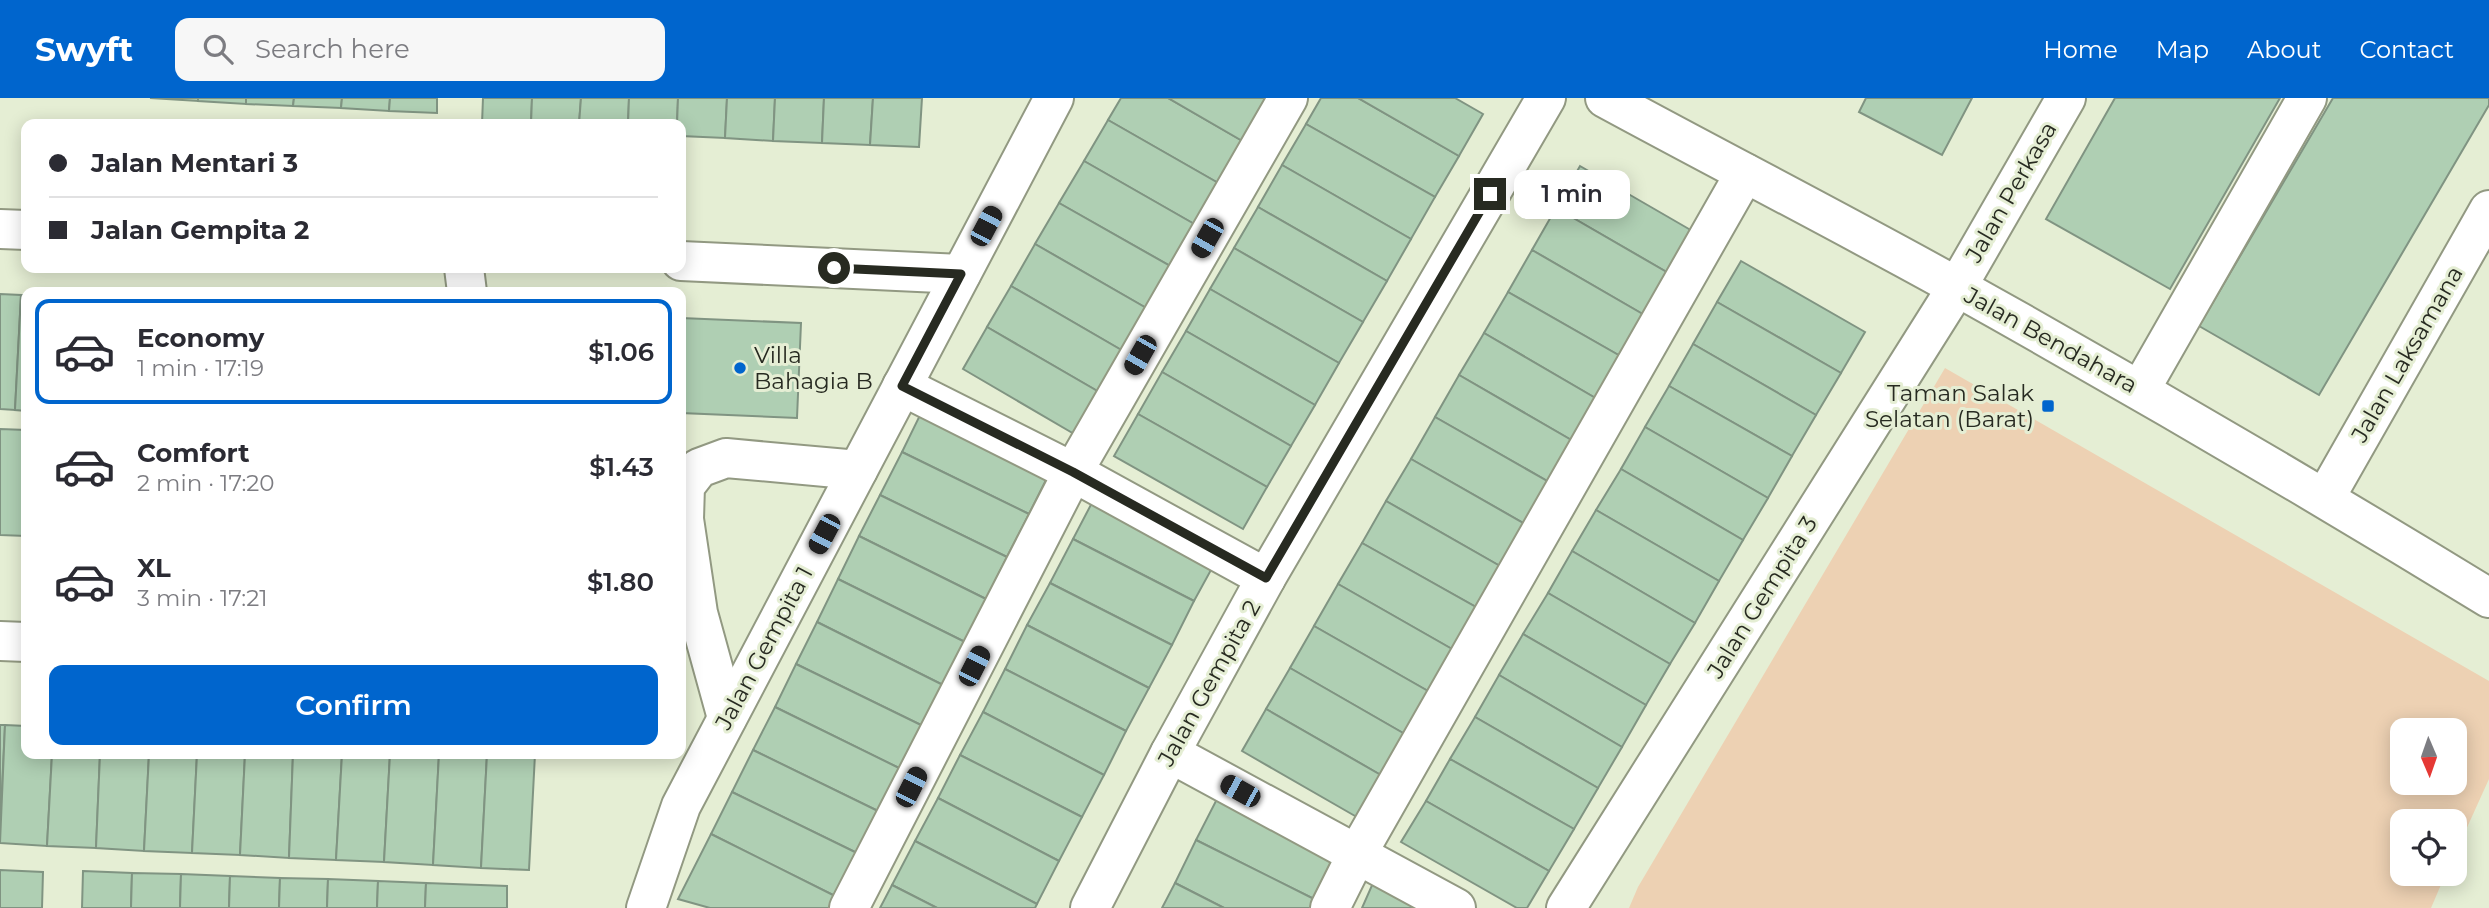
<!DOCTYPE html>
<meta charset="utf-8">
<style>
:root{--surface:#fff;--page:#f7f7f7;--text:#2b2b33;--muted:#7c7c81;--line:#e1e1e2;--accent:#0065cd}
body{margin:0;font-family:Montserrat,sans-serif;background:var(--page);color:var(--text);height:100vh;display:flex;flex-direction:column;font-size:26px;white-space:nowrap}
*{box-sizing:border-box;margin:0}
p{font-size:23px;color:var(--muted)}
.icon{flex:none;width:38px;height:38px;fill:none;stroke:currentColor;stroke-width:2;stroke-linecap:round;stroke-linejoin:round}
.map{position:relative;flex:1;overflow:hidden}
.details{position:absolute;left:21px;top:189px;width:665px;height:472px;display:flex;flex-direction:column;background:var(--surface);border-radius:14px;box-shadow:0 4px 18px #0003}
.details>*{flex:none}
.top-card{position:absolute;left:21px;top:21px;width:665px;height:154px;border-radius:14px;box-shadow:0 4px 18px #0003;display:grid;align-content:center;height:154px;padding:0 28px;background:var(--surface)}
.needle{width:46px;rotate:178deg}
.controls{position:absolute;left:2390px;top:620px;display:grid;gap:14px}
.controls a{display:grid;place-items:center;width:77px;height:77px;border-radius:14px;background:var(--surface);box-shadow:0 4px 18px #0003;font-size:35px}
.end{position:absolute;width:32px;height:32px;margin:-16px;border:9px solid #272a21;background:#fff;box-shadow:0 0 0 4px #fff}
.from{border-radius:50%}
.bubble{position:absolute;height:49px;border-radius:14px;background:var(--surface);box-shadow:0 4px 18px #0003;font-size:23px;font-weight:600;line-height:49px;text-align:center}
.car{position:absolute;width:21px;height:42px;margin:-21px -10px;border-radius:9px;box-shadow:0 0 5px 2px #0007;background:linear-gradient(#222 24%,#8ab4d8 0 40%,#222 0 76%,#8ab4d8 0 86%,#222 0)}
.top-card b{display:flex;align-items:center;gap:24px;height:66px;font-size:26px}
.top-card b+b{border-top:2px solid var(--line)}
.top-card i{width:18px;height:18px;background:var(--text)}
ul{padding:12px 0 0;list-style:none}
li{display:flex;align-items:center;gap:21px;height:105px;margin:0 14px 10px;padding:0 14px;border:4px solid transparent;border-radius:14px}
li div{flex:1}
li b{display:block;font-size:26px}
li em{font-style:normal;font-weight:600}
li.selected{border-color:var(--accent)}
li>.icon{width:63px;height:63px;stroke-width:1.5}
.cta{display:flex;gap:14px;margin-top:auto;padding:14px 28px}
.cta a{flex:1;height:80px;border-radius:14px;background:var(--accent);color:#fff;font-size:28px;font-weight:600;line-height:80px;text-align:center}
header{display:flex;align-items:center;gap:42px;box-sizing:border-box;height:98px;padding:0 35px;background:var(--accent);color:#fff}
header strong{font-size:33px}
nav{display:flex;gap:38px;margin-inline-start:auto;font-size:24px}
.search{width:490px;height:63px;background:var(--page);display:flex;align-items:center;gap:18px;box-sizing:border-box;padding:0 24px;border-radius:14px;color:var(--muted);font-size:26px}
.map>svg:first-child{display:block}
</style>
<header>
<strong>Swyft</strong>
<div class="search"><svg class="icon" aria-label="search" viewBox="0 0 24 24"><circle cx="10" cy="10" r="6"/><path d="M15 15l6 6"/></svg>Search here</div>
<nav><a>Home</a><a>Map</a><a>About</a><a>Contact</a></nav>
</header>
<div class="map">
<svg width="2489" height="810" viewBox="0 0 2489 810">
<rect width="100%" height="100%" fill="#e5eed4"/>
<!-- green -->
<path fill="#edd1b3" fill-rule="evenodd" d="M1945 270 2489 583V681L2455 756V723H2403V775H2446L2431 810H1629L1638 789ZM2403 632H2455V684H2403Z"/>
<!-- building -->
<g fill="#afcfb3" stroke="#809482" stroke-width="2">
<path d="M150 0H198V3Z"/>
<path d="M198 0H246V6L198 3Z"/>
<path d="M246 0H294L293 8 246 6Z"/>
<path d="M294 0H342L341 10 293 8Z"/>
<path d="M342 0H390L389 13 341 10Z"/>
<path d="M390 0H437V15L389 13Z"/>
<path d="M483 0H532L531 26H482Z"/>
<path d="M532 0H581L579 26H531Z"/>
<path d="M581 0H629L628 26H579Z"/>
<path d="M629 0H678L677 26H628Z"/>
<path d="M678 0H727L725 40 681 38V26H677Z"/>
<path d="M727 0H775L773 43 725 40Z"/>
<path d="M775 0H824L822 45 773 43Z"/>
<path d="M824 0H873L870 47 822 45Z"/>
<path d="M873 0H922L919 49 870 47Z"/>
<path d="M1121 0H1168L1251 48 1227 90 1108 22Z"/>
<path d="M1168 0H1264L1276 7 1251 48Z"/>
<path d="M1321 0H1358L1459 58 1435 99 1306 26Z"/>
<path d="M1358 0H1455L1483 16 1459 58Z"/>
<path d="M1866 0H1972L1942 57 1859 14Z"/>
<path d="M2115 0H2280L2170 191 2046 121Z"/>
<path d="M2333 0H2489V7L2319 297 2199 228Z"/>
<path d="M1108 22 1227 90 1203 131 1084 63Z"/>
<path d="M1306 26 1435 99 1411 141 1282 67Z"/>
<path d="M1084 63 1203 131 1179 173 1059 105Z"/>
<path d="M1282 67 1411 141 1387 183 1258 109Z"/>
<path d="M1580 68 1701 138 1677 180 1556 110Z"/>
<path d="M1059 105 1179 173 1155 215 1035 146Z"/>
<path d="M1258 109 1387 183 1363 224 1234 150Z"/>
<path d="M1556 110 1677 180 1653 222 1532 152Z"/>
<path d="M1035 146 1155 215 1130 257 1011 188Z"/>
<path d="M1234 150 1363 224 1339 265 1210 191Z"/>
<path d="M1532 152 1653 222 1629 263 1508 194Z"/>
<path d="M1741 163 1865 234 1841 275 1717 204Z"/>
<path d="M1011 188 1130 257 1106 298 987 229Z"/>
<path d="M1210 191 1339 265 1315 307 1186 233Z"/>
<path d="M1508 194 1629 263 1604 305 1484 235Z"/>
<path d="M0 196 21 197 15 312 0 311Z"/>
<path d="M21 197H26V313L15 312Z"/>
<path d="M1717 204 1841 275 1816 317 1693 246Z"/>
<path d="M681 220 801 225 797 320 681 315Z"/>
<path d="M987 229 1106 298 1081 340 963 271Z"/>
<path d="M1186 233 1315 307 1291 348 1162 274Z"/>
<path d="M1484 235 1604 305 1580 347 1459 277Z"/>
<path d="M1693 246 1816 317 1792 358 1669 288Z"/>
<path d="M1162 274 1291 348 1267 389 1138 316Z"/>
<path d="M1459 277 1580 347 1556 388 1435 319Z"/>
<path d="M1669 288 1792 358 1768 400 1645 329Z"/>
<path d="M923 311 1050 374 1029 416 902 354Z"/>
<path d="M1138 316 1267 389 1243 431 1114 358Z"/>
<path d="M1435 319 1556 388 1532 430 1411 361Z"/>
<path d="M1645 329 1768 400 1743 442 1621 371Z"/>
<path d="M0 331 26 332V438L0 437Z"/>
<path d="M902 354 1029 416 1007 459 880 397Z"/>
<path d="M1411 361 1532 430 1507 472 1386 403Z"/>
<path d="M1621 371 1743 442 1719 483 1596 412Z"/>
<path d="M880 397 1007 459 986 501 859 438Z"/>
<path d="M1095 399 1217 461 1194 503 1073 441Z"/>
<path d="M1386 403 1507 472 1483 513 1362 445Z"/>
<path d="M1596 412 1719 483 1695 525 1572 453Z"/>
<path d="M859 438 986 501 965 544 838 481Z"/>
<path d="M1073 441 1194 503 1172 547 1050 485Z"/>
<path d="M1362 445 1483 513 1459 555 1338 486Z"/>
<path d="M1572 453 1695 525 1670 566 1548 495Z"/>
<path d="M838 481 965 544 943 587 817 524Z"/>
<path d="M1050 485 1172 547 1149 590 1027 527Z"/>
<path d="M1338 486 1459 555 1435 597 1314 528Z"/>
<path d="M1548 495 1670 566 1646 607 1523 536Z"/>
<path d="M817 524 943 587 923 628 796 566Z"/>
<path d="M1027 527 1149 590 1126 633 1005 571Z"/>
<path d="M1314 528 1435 597 1410 639 1290 570Z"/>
<path d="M1523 536 1646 607 1622 649 1499 577Z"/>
<path d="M796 566 923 628 901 671 775 609Z"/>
<path d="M1290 570 1410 639 1386 680 1266 611Z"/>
<path d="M1005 571 1126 633 1104 677 983 614Z"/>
<path d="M1499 577 1622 649 1598 690 1475 619Z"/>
<path d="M775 609 901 671 880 714 753 652Z"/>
<path d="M1266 611 1386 680 1362 722 1242 653Z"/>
<path d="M983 614 1104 677 1082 719 960 657Z"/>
<path d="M1475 619 1598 690 1574 731 1450 661Z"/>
<path d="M0 627H5L0 733Z"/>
<path d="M5 627 26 628V656H52L47 748 0 745Z"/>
<path d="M753 652 880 714 859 756 732 694Z"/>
<path d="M52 656H100L96 750 47 748Z"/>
<path d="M100 656H149L144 753 96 750Z"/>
<path d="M149 656H197L192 755 144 753Z"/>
<path d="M197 656H245L240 757 192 755Z"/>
<path d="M245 656H293L289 760 240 757Z"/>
<path d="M293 656H342L336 762 289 760Z"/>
<path d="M342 656H390L384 764 336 762Z"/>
<path d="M390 656H439L433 767 384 764Z"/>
<path d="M439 656H487L481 770 433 767Z"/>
<path d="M487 656H535L529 772 481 770Z"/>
<path d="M960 657 1082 719 1059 763 938 700Z"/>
<path d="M1450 661 1574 731 1549 773 1426 703Z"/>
<path d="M732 694 859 756 837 799 711 736Z"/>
<path d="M1218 699 1342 761 1320 804 1196 742Z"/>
<path d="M938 700 1059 763 1037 806 915 743Z"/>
<path d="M1426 703 1549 773 1527 810H1517L1401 744Z"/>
<path d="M711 736 837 799 832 810H710L678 801Z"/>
<path d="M1196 742 1320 804 1317 810H1224L1175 785Z"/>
<path d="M915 743 1037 806 1035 810H937L892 787Z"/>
<path d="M0 772 43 774 42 810H0Z"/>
<path d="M83 773 132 775 131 810H82Z"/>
<path d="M132 775 181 776 180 810H131Z"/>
<path d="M181 776 230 778 229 810H180Z"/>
<path d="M230 778 280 780 279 810H229Z"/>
<path d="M280 780 328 781 327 810H279Z"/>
<path d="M328 781 378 783 377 810H327Z"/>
<path d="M378 783 426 785 425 810H377Z"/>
<path d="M426 785 507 788V810H425Z"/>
<path d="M1175 785 1224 810H1162Z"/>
<path d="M1373 785 1428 810H1362Z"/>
<path d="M892 787 937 810H880Z"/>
</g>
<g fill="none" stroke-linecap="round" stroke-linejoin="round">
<!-- minor casing -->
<g stroke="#929982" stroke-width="42">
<g id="minor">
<path d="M1605 0C1723 64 1842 125 1959 190 2138 290 2314 393 2489 500"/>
<path d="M0 131 26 132"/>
<path d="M681 163 961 176"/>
<path d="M464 170 467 194"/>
<path d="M902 288 1073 374 1266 480"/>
<path d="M2140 292 2307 0"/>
<path d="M2325 400 2489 112"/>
<path d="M0 543 26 544"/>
<path d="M727 620 698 515 684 421 685 388 699 370 726 360 858 372"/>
<path d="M1170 655 1456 810"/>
<path d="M646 810 681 708 1054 0"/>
<path d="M849 810 1073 374 1288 0"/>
<path d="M1090 810 1170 655 1266 480 1546 0"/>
<path d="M1330 810 1357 756 1745 75"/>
<path d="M1566 810 1957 189 2066 0"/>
</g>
</g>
<!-- minor -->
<use href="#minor" stroke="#fff" stroke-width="38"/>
</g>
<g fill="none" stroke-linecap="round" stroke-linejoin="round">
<!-- route -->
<path stroke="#272a21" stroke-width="9" d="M834 170 961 176 902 288 1073 374 1266 480 1490 96"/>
</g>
<!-- markers -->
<g fill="#0065cd" stroke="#e5eed4" stroke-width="2.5">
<circle cx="740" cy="270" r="7"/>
<rect x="2041" y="301" width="14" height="14" rx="3.5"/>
</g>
<g text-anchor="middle" stroke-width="6" stroke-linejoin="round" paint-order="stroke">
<!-- street labels -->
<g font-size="23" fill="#272a21" stroke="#e5eed4">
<text transform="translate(2011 94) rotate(-60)" y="8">Jalan Perkasa</text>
<text transform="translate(2051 242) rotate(29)" y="8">Jalan Bendahara</text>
<text transform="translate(2407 256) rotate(-60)" y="8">Jalan Laksamana</text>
<text transform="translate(1762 499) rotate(-58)" y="8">Jalan Gempita 3</text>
<text transform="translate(764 550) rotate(-62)" y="8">Jalan Gempita 1</text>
<text transform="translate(1209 585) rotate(-61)" y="8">Jalan Gempita 2</text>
</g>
<!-- poi labels -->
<g font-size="23" fill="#272a21" stroke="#e5eed4" text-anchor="start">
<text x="754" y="265">Villa<tspan x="754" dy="26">Bahagia B</tspan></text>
<text x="2034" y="303" text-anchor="end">Taman Salak<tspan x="2034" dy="26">Selatan (Barat)</tspan></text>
</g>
</g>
</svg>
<div class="controls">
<a><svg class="needle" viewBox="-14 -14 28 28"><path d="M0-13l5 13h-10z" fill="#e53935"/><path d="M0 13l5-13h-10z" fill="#7c7c81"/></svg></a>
<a><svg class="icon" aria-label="locate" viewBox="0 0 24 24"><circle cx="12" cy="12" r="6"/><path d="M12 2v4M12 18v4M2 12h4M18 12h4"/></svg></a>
</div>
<i class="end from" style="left:834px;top:170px"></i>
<i class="end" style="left:1490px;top:96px"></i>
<div class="bubble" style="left:1514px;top:72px;width:116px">1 min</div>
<i class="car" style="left:986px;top:128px;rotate:28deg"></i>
<i class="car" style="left:1207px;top:140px;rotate:210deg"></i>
<i class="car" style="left:1140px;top:257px;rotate:210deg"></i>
<i class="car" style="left:824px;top:436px;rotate:208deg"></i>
<i class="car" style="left:974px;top:568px;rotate:27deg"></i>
<i class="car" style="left:911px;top:689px;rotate:27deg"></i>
<i class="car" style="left:1240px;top:693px;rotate:299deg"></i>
<div class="top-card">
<b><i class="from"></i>Jalan Mentari 3</b>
<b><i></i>Jalan Gempita 2</b>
</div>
<section class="details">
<ul>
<li class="selected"><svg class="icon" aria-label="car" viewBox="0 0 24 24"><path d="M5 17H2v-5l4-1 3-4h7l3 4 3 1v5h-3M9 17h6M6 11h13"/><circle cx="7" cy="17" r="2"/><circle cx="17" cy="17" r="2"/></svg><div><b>Economy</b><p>1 min · 17:19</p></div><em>$1.06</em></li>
<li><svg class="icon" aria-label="car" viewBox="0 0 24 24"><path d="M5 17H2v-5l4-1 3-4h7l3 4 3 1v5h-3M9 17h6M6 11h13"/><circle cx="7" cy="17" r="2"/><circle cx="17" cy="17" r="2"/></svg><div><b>Comfort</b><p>2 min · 17:20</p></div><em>$1.43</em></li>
<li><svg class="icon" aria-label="car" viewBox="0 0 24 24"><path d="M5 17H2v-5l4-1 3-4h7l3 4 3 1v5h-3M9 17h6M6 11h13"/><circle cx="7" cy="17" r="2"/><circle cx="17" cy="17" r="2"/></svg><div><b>XL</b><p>3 min · 17:21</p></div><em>$1.80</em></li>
</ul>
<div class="cta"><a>Confirm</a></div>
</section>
</div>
